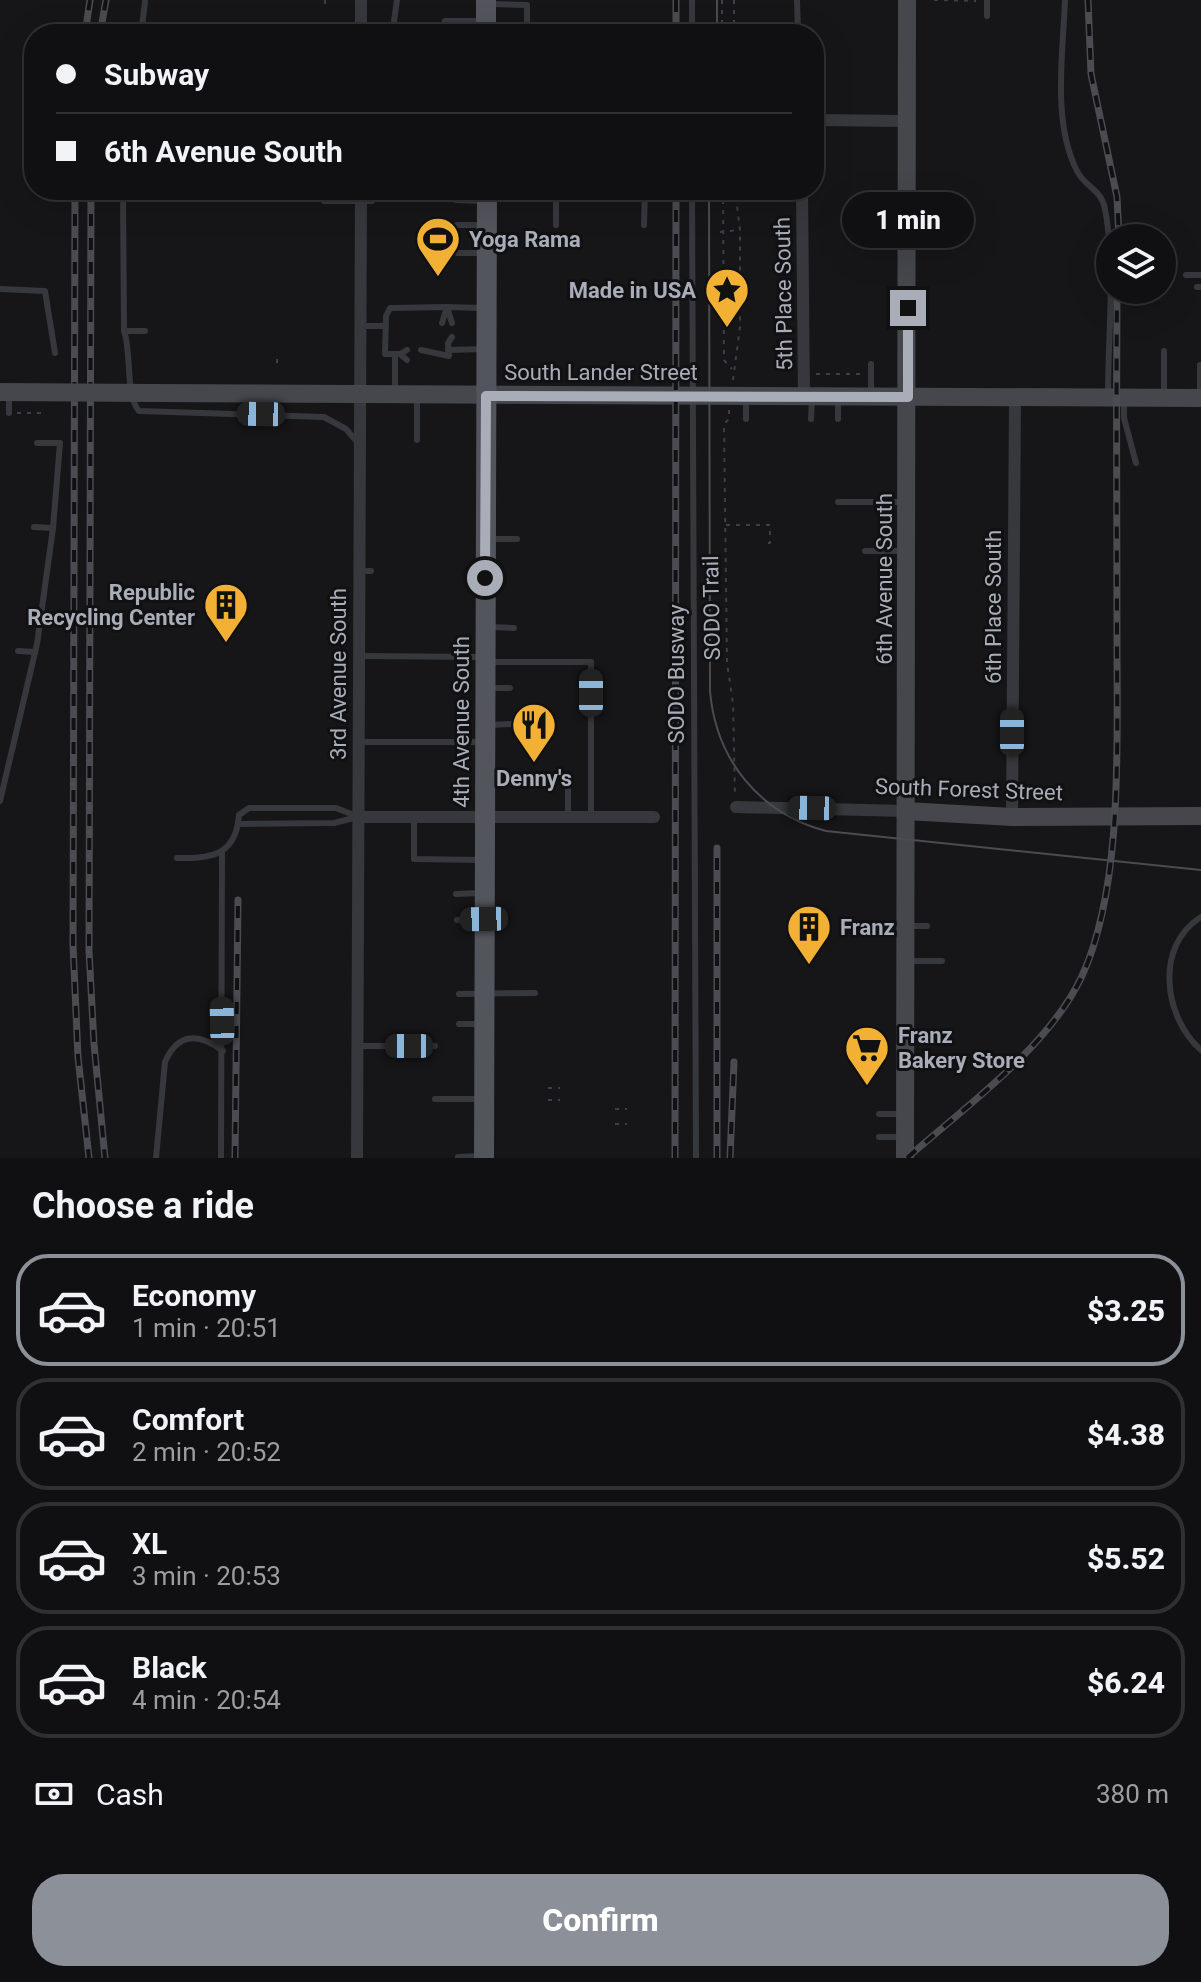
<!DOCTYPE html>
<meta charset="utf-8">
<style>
:root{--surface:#101012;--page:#1e1e20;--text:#f1f3f6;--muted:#9c9d9f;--line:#303032;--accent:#8c9099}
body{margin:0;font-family:Roboto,sans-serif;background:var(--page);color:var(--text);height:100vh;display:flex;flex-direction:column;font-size:30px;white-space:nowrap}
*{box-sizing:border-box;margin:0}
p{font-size:26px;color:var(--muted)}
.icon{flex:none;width:44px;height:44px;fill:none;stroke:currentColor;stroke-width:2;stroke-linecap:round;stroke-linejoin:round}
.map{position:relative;height:1158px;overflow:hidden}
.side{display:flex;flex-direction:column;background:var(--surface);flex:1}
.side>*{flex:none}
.banner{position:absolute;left:24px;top:24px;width:800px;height:176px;border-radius:32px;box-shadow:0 8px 32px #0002,0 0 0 2px var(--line);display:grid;align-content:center;height:176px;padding:0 32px;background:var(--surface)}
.controls{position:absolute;left:1096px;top:224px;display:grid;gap:16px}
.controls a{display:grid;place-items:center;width:80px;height:80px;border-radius:50%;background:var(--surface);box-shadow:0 8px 32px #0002,0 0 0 2px var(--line);font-size:40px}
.end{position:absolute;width:36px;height:36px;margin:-18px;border:10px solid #a8adb8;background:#111;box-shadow:0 0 0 4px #111}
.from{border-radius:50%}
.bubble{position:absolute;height:56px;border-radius:28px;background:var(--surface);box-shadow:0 8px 32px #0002,0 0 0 2px var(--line);font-size:26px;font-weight:800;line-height:56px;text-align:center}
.car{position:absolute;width:24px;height:48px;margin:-24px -12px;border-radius:10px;box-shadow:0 0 6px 2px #0007;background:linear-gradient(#222 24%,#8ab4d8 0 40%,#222 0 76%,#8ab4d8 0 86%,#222 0)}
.banner b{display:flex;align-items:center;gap:28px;height:76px;font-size:30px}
.banner b+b{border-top:2px solid var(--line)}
.banner i{width:20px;height:20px;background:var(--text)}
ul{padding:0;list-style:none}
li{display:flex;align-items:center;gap:24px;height:112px;margin:0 16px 12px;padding:0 16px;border:4px solid var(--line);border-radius:32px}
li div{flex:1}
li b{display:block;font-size:30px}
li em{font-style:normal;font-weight:800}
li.active{border-color:var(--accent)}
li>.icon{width:72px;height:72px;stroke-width:1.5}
h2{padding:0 32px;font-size:36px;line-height:96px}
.pay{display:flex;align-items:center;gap:20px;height:88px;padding:0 32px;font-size:30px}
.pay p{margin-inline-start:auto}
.button{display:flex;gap:16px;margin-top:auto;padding:16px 32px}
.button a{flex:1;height:92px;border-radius:32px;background:var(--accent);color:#fff;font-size:32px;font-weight:800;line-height:92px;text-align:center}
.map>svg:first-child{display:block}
</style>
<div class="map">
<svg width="1201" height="1158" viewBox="0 0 1201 1158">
<rect width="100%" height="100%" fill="#161618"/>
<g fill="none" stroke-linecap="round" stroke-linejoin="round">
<!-- path -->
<g stroke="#3d3f44" stroke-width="2" stroke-dasharray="4 6" stroke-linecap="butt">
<path d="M325 0V9"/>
<path d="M722 0V34"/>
<path d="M734 0V34"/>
<path d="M934 0 976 1"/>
<path d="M383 34 387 32"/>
<path d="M723 190 724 360 732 369"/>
<path d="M720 232 739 230"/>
<path d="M277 363V353"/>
<path d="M816 374H861"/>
<path d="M733 380 740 327V230L735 190"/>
<path d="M729 410V419L724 424 727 663 733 703 735 796"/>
<path d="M17 413H41"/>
<path d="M726 525H770V543H765"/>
<path d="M548 1088H560"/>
<path d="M548 1100H560"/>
<path d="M615 1109H627"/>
<path d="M615 1124H627"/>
</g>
<!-- lane -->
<g stroke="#37383d" stroke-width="6">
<path d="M692 0V34"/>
<path d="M797 0 798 34"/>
<path d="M987 0V16"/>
<path d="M1065 0C1063 53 1052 122 1077 171 1085 187 1102 190 1105 209 1116 268 1108 334 1108 394"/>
<path d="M491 4 527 5V34"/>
<path d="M394 21 397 0"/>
<path d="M445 21H482"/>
<path d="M141 34 145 2"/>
<path d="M123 190 124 331C132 354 125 395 139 411L324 417 346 429 359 444"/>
<path d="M556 190V225"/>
<path d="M692 190 696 1158"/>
<path d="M456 200 484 201"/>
<path d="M324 201H372"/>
<path d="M457 225H483"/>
<path d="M644 225 645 190"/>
<path d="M457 253H481"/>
<path d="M1186 275H1201"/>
<path d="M1197 287H1201"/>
<path d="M0 289 45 291 55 353"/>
<path d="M442 323 447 307 483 308"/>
<path d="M361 326H385"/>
<path d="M124 331H145"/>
<path d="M407 350 400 354 407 360"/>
<path d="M421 350 449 356 448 343 452 337"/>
<path d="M448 350 485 349"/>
<path d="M395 354V390"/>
<path d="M400 354H385L386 316 390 308 447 307 452 323"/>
<path d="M871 364V393"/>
<path d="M1200 365V395"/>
<path d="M1164 395V351"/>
<path d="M9 396V413"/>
<path d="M746 400V419"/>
<path d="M1124 402V418L1136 463"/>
<path d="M811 419 812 399"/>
<path d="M838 419V400"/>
<path d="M417 440V395"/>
<path d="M838 502H904"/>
<path d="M34 527 53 528 60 443H37"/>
<path d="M489 539H517"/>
<path d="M865 551H904"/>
<path d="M358 571H371"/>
<path d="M489 627 514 628"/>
<path d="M18 651 35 652"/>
<path d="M359 656 483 657"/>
<path d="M489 662H591V817"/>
<path d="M489 688H510"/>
<path d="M488 725 511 724"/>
<path d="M359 742H481"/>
<path d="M568 785V817"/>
<path d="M0 801 37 644 53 528"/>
<path d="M414 817V859L481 860"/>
<path d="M239 824 334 823 358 817"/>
<path d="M177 858C212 859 236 855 239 815L249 808H336L359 817"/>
<path d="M456 894 481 893"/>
<path d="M1201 917C1154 946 1164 1018 1201 1050"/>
<path d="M457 920 481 919"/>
<path d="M906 926H927"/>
<path d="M909 961H942"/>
<path d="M459 994 535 993"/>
<path d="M459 1024H480"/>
<path d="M359 1046H435"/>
<path d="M435 1099H480"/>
<path d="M879 1114H903"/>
<path d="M879 1137H904"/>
<path d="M458 1157 482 1156"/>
<path d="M156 1158 165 1062C178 1032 199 1033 223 1051"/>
<path d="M221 1158 222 854"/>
</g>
<!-- street -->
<g stroke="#37383d" stroke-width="12">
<path d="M361 34V0"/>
<path d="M814 120 907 121"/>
<path d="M802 190 804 397"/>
<path d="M736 807 906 811"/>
<path d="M359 817H654"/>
<path d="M1012 817 1015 398"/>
<path d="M357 1158 361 190"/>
</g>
<!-- secondary -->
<g stroke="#45474d" stroke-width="18">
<path d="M154 393 1201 398"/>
<path d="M906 811 1012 817 1201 816"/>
<path d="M905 1158 907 0"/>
</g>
<!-- primary -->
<g stroke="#53555c" stroke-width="20">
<path d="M486 0V34"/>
<path d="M484 1158 487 190"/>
</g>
<!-- tram -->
<g stroke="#4a4c52" stroke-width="2">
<path d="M717 0V34"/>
<path d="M709 190 710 691C716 760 759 813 826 831L1201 870"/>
</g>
<!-- rail casing -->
<g stroke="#4a4c52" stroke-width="7">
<g id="rail">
<path d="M676 0V34"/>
<path d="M1088 0 1091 74 1117 197 1119 238"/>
<path d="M85 34 90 0"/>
<path d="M100 34 106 0"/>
<path d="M75 190 73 945 78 1057 89 1158"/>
<path d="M91 190 89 951 94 1044 105 1158"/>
<path d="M235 1158 238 900"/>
<path d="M675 1158 676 190"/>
<path d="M717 1158V848"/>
<path d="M730 1158 734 1062"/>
<path d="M907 1158C965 1107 1049 1047 1082 976 1123 887 1117 744 1117 647 1117 528 1116 409 1117 290"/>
</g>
</g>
<!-- rail -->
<use href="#rail" stroke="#111113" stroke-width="4" stroke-dasharray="12" stroke-linecap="butt"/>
<!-- secondary-bridge -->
<path stroke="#45474d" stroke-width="18" d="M0 392 154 393"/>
</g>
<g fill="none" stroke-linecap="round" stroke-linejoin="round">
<!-- route -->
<path stroke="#a8adb8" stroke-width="10" d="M485 578 486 396 908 397V308"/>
</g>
<!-- icons -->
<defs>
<g id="stadium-pin" transform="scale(2.3)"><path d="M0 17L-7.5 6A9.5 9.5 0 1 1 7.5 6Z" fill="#f2b134" stroke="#111113"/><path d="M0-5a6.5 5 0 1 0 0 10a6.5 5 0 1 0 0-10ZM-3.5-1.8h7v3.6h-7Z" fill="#111"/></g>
<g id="sight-pin" transform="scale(2.3)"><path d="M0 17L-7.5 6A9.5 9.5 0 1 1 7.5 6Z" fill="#f2b134" stroke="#111113"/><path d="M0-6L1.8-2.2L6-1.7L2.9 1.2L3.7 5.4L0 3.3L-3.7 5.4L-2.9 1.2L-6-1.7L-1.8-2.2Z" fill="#111"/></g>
<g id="building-pin" transform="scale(2.3)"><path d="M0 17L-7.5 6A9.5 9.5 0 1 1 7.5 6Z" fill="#f2b134" stroke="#111113"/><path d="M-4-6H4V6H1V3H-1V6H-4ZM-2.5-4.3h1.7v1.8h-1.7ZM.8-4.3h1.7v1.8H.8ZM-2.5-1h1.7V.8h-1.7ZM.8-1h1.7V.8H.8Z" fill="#111"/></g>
<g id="restaurant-pin" transform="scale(2.3)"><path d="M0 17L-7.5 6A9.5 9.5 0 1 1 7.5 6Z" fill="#f2b134" stroke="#111113"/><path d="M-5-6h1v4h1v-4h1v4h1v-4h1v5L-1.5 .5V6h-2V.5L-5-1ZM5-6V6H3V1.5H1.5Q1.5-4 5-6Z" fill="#111"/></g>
<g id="supermarket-pin" transform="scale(2.3)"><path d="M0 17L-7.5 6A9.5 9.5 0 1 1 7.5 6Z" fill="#f2b134" stroke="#111113"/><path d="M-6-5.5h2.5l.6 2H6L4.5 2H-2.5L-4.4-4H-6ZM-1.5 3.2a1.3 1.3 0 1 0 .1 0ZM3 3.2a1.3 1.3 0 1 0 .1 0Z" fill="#111"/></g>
</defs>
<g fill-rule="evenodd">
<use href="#stadium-pin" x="438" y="239"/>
<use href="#sight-pin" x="727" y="290"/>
<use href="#building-pin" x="226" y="605"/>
<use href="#restaurant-pin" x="534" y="725"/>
<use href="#building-pin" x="809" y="927"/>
<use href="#supermarket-pin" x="867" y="1048"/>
</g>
<g text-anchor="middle" stroke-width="6" stroke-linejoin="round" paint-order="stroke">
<!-- poi labels -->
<g font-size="22" font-weight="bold" fill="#a8adb8" stroke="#111113" text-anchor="start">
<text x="469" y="247">Yoga Rama</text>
<text x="696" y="298" text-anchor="end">Made in USA</text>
<text x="195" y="600" text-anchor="end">Republic<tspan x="195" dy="25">Recycling Center</tspan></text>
<text x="534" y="786" text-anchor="middle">Denny's</text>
<text x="840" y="935">Franz</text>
<text x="898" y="1043">Franz<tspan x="898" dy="25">Bakery Store</tspan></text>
</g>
<!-- street labels -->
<g font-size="22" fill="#a8adb8" stroke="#111113">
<text transform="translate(783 294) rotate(-91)" y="8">5th Place South</text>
<text x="601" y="380">South Lander Street</text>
<text transform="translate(884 579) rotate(-90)" y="8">6th Avenue South</text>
<text transform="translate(993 607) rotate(-90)" y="8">6th Place South</text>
<text transform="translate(711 608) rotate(-91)" y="8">SODO Trail</text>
<text transform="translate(338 674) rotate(-90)" y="8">3rd Avenue South</text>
<text transform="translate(676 674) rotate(-90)" y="8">SODO Busway</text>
<text transform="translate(461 722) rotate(-90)" y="8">4th Avenue South</text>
<text transform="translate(969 789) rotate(2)" y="8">South Forest Street</text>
</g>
</g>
</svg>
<div class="controls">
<a><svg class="icon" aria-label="layers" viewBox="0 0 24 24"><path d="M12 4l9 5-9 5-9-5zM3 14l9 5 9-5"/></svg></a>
</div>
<i class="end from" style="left:485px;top:578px"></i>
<i class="end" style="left:908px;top:308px"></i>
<div class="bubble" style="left:842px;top:192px;width:132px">1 min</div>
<i class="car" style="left:261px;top:414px;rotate:271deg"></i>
<i class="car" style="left:591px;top:693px;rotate:0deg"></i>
<i class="car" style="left:1012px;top:732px;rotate:0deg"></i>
<i class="car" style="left:812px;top:808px;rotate:271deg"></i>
<i class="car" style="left:484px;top:919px;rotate:269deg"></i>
<i class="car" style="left:222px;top:1021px;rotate:359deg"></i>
<i class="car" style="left:409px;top:1046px;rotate:270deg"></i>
<div class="banner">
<b><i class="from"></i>Subway</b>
<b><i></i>6th Avenue South</b>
</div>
</div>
<section class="side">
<h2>Choose a ride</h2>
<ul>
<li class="active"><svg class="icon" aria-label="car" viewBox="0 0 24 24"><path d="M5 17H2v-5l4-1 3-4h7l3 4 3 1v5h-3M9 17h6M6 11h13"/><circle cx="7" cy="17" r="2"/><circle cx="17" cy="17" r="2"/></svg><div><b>Economy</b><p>1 min · 20:51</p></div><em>$3.25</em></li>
<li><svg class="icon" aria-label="car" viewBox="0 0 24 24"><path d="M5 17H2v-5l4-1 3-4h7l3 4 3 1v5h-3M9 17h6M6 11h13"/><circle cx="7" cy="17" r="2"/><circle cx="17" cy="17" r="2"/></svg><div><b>Comfort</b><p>2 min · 20:52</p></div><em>$4.38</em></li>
<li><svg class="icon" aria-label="car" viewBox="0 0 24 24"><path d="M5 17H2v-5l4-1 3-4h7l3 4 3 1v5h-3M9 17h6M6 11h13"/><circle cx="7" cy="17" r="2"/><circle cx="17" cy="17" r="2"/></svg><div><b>XL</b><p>3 min · 20:53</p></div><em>$5.52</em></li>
<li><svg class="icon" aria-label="car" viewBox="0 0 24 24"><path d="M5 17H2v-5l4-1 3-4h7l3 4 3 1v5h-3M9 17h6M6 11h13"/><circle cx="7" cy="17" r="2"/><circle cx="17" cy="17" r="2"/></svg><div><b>Black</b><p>4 min · 20:54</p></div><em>$6.24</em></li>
</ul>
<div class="pay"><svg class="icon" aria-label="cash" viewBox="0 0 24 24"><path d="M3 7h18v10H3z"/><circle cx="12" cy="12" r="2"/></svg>Cash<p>380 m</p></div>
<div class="button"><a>Confirm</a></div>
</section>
